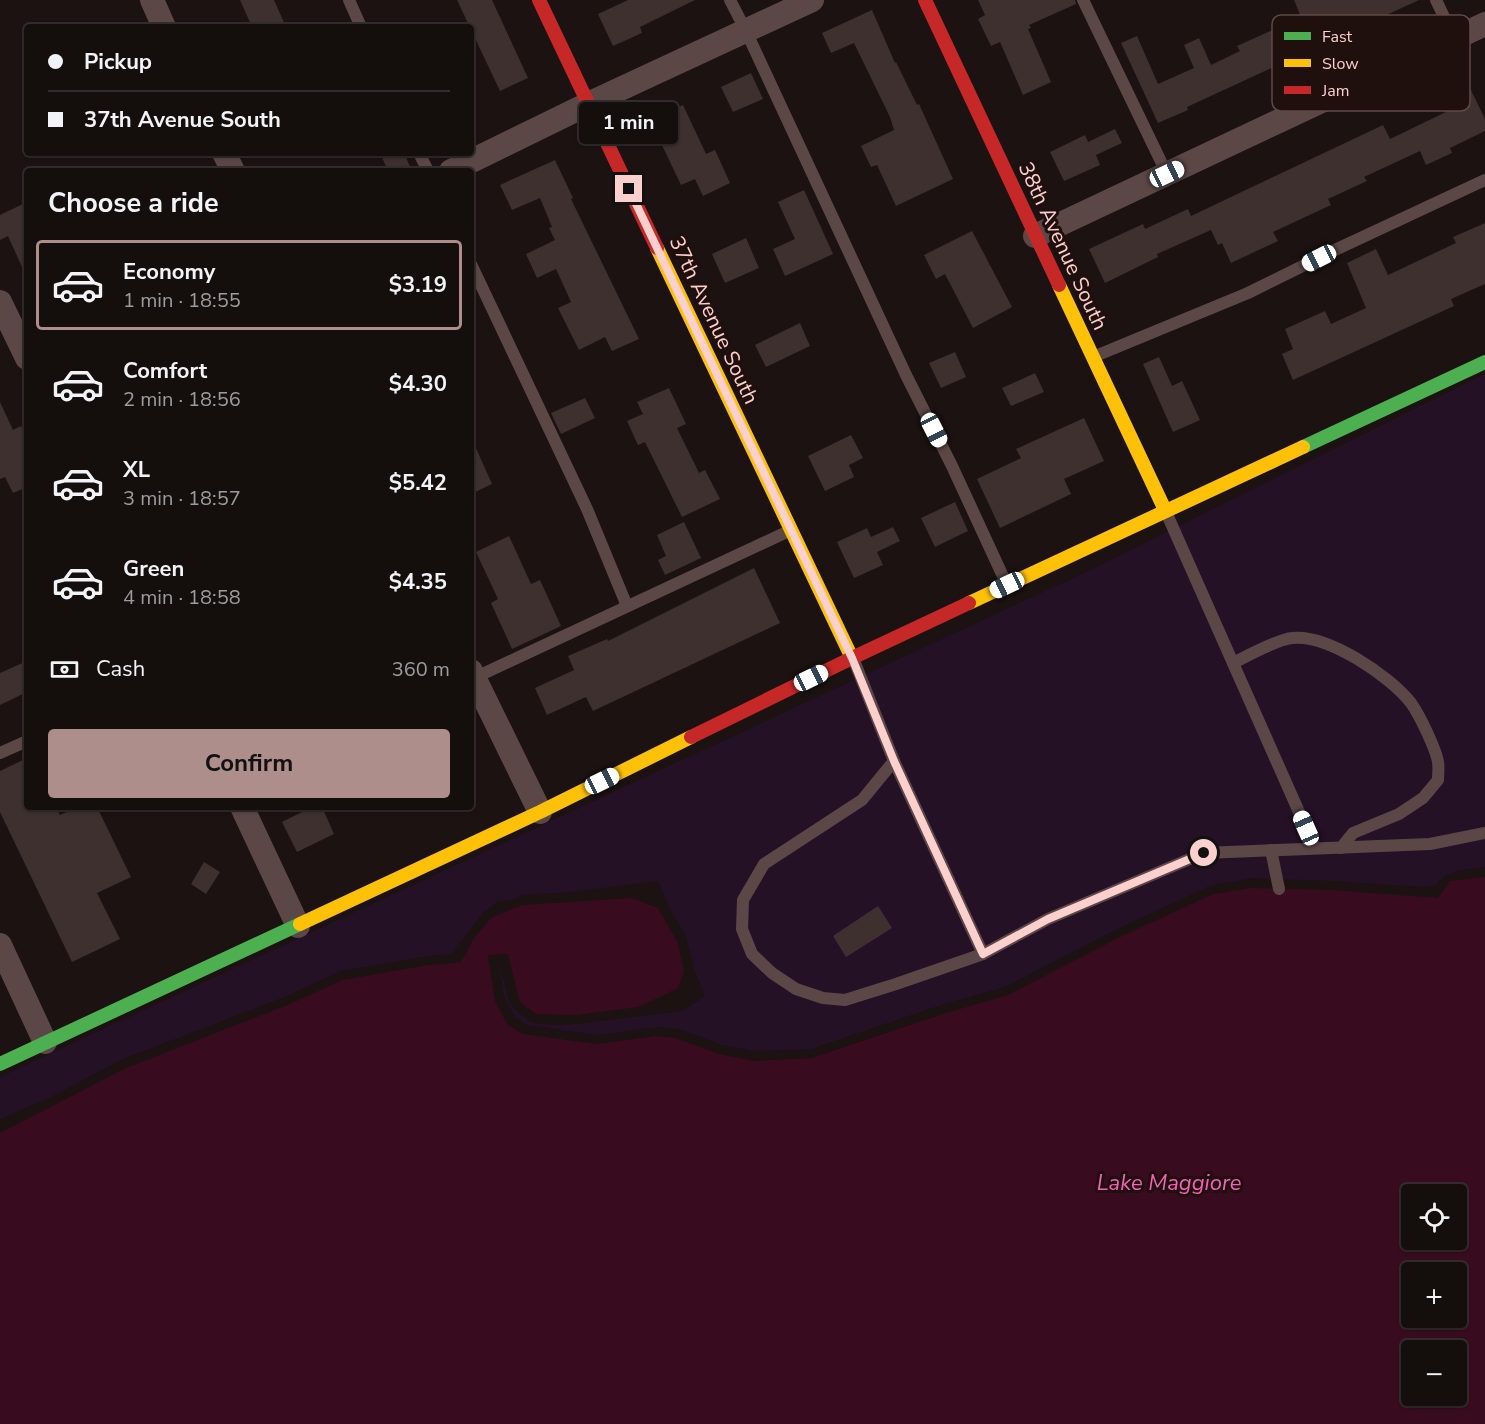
<!DOCTYPE html>
<meta charset="utf-8">
<style>
:root{--surface:#140e0d;--page:#211c1b;--text:#f1f3f6;--muted:#9d9c9d;--line:#332e2e;--accent:#ae8e8b}
body{margin:0;font-family:"Nunito Sans",sans-serif;background:var(--page);color:var(--text);height:100vh;display:flex;flex-direction:column;font-size:22px;white-space:nowrap}
*{box-sizing:border-box;margin:0}
p{font-size:20px;color:var(--muted)}
.icon{flex:none;width:33px;height:33px;fill:none;stroke:currentColor;stroke-width:2;stroke-linecap:round;stroke-linejoin:round}
.map{position:relative;flex:1;overflow:hidden}
.side{position:absolute;left:24px;top:168px;width:450px;height:642px;display:flex;flex-direction:column;background:var(--surface);border-radius:6px;box-shadow:0 2px 4px #0004,0 0 0 2px var(--line)}
.side>*{flex:none}
.guide{position:absolute;left:24px;top:24px;width:450px;height:132px;border-radius:6px;box-shadow:0 2px 4px #0004,0 0 0 2px var(--line);display:grid;align-content:center;height:132px;padding:0 24px;background:var(--surface)}
.controls{position:absolute;left:1401px;top:1184px;display:grid;gap:12px}
.controls a{display:grid;place-items:center;width:66px;height:66px;border-radius:6px;background:var(--surface);box-shadow:0 2px 4px #0004,0 0 0 2px var(--line);font-size:30px}
.end{position:absolute;width:27px;height:27px;margin:-14px;border:8px solid #fdd0cd;background:#111;box-shadow:0 0 0 3px #111}
.from{border-radius:50%}
.bubble{position:absolute;height:42px;border-radius:6px;background:var(--surface);box-shadow:0 2px 4px #0004,0 0 0 2px var(--line);font-size:20px;font-weight:700;line-height:42px;text-align:center}
.car{position:absolute;width:18px;height:36px;margin:-18px -9px;border-radius:8px;box-shadow:0 0 4px 2px #0007;background:linear-gradient(#fff 24%,#345 0 40%,#fff 0 76%,#345 0 86%,#fff 0)}
.guide b{display:flex;align-items:center;gap:21px;height:57px;font-size:22px}
.guide b+b{border-top:2px solid var(--line)}
.guide i{width:15px;height:15px;background:var(--text)}
ul{padding:0;list-style:none}
li{display:flex;align-items:center;gap:18px;height:90px;margin:0 12px 9px;padding:0 12px;border:3px solid transparent;border-radius:6px}
li div{flex:1}
li b{display:block;font-size:22px}
li em{font-style:normal;font-weight:700}
li.active{border-color:var(--accent)}
li>.icon{width:54px;height:54px;stroke-width:1.5}
h2{padding:0 24px;font-size:27px;line-height:72px}
.pay{display:flex;align-items:center;gap:15px;height:66px;padding:0 24px;font-size:22px}
.pay p{margin-inline-start:auto}
.primary-button{display:flex;gap:12px;margin-top:auto;padding:12px 24px}
.primary-button a{flex:1;height:69px;border-radius:6px;background:var(--accent);color:#111;font-size:24px;font-weight:700;line-height:69px;text-align:center}
.map>svg:first-child{display:block}
</style>
<div class="map">
<svg width="1485" height="1424" viewBox="0 0 1485 1424">
<rect width="100%" height="100%" fill="#1b1211"/>
<!-- green -->
<path fill="#251126" d="M1485 374V867C1466 870 1448 868 1436 885L1423 887 1334 881 1252 878 1212 885 1115 930 1005 987 944 1004 811 1049 755 1051 722 1045 679 1029 658 1027 598 1035 527 1025 515 1017 504 997 499 963 510 1005 529 1021 535 1023 555 1025 576 1024 683 1011 705 996 694 969 686 936 670 909 658 881 570 892 522 895 511 900 498 901 483 913 451 954 428 956 341 971 282 998 123 1059 51 1097 0 1119V1077L1080 575Z"/>
<!-- water -->
<path fill="#380c1e" fill-rule="evenodd" d="M1485 877V1424H0V1133L126 1068 290 1004 342 980 429 965 461 962 474 938 491 918 522 905 632 898 658 908 677 941 684 971 678 988 639 1007 576 1015 536 1014 520 1002 508 954 488 955 495 1001 507 1024 523 1034 597 1044 656 1036 675 1038 719 1054 754 1061 812 1058 946 1013 1008 995 1118 938 1213 894 1250 888 1333 890 1438 898 1450 881ZM1412 1194H1456V1239H1412ZM1412 1272H1456V1317H1412ZM1412 1350H1456V1395H1412Z"/>
<!-- building -->
<g fill="#3e302f">
<path d="M240 0H274L286 27H252Z"/>
<path d="M457 0H492L528 78 500 91Z"/>
<path d="M628 0H695L640 27 642 33 613 46 598 14Z"/>
<path d="M978 0H1075L1076 4 1029 25 1031 28 1028 29 1051 82 1023 95 1000 42 991 46 978 19 985 15Z"/>
<path d="M1294 0H1419L1187 107 1188 110 1158 123 1121 43 1137 36 1158 84 1194 68 1184 45 1199 38 1211 65 1240 51 1237 46 1301 17Z"/>
<path d="M872 10 895 63 896 62 917 105 919 104 953 179 896 206 877 165 871 167 861 146 894 130 890 117 854 43 831 53 822 33Z"/>
<path d="M751 73 763 99 733 112 721 87Z"/>
<path d="M1469 86 1485 119V131L1450 148 1452 153 1426 165 1420 151 1364 177 1367 181 1328 199 1331 205 1273 232 1278 241 1231 263 1222 243 1218 245 1211 230 1157 254 1158 257 1105 283 1089 249 1143 224 1145 229 1188 209 1191 216 1383 125 1390 139 1446 112 1440 101Z"/>
<path d="M683 105 706 154 715 150 730 183 703 196 695 179 681 185 650 120Z"/>
<path d="M1115 129 1122 143 1096 155 1100 165 1064 181 1050 152 1085 135 1088 142Z"/>
<path d="M380 153H404L412 171H388Z"/>
<path d="M555 160 573 198 571 199 639 339 612 351 605 337 579 350 558 308 571 302 556 269 537 278 526 254 555 240 549 228 552 227 540 198 512 210 500 185Z"/>
<path d="M804 190 833 254 785 276 773 249 795 239 778 202Z"/>
<path d="M27 202V278L8 236 0 240V215Z"/>
<path d="M1485 223V284L1451 299 1454 306 1293 380 1282 354 1293 349 1285 329 1325 311 1331 324 1366 308 1347 263 1376 249 1388 275 1456 243 1453 237Z"/>
<path d="M972 231 1012 307 973 328 945 274 936 279 924 255Z"/>
<path d="M746 238 759 268 725 283 712 254Z"/>
<path d="M800 323 810 346 766 367 755 345Z"/>
<path d="M955 352 966 377 941 388 929 363Z"/>
<path d="M1159 357 1172 386 1182 381 1200 420 1173 432 1143 364Z"/>
<path d="M1035 373 1044 392 1011 406 1002 388Z"/>
<path d="M669 388 686 424 677 428 699 473 705 470 720 499 682 517 645 442 638 445 627 421 643 414 637 402Z"/>
<path d="M585 398 595 418 561 434 551 413Z"/>
<path d="M0 402 13 430 21 426 27 440V487L13 493 5 477 0 479Z"/>
<path d="M1084 418 1104 461 1064 479 1071 494 1000 528 977 479 1021 458 1016 449Z"/>
<path d="M851 435 863 458 849 465 854 477 825 491 808 456Z"/>
<path d="M471 437 492 484 471 494Z"/>
<path d="M955 502 968 531 935 547 921 518Z"/>
<path d="M684 522 701 558 665 575 658 560 666 556 657 535Z"/>
<path d="M893 527 900 541 877 552 883 565 854 578 837 542 867 528 871 537Z"/>
<path d="M509 536 531 584 540 580 561 626 512 649 491 603 498 599 476 552Z"/>
<path d="M754 568 780 623 593 711 586 697 547 715 535 688 574 670 568 656 607 639 608 641Z"/>
<path d="M27 661V692L0 705V673Z"/>
<path d="M27 758V807H56L60 815 77 807H97L131 877 97 893 120 939 72 962 0 812V771Z"/>
<path d="M312 807H322L334 834 297 852 282 822Z"/>
<path d="M204 862 220 872 206 894 191 884Z"/>
<path d="M878 906 892 928 846 957 833 936Z"/>
</g>
<g fill="none" stroke-linecap="round" stroke-linejoin="round">
<!-- lane -->
<g stroke="#5c4747" stroke-width="12">
<path d="M349 0 361 27"/>
<path d="M730 0 746 31 906 375 952 466 1007 585"/>
<path d="M1083 0 1167 174"/>
<path d="M1436 0 1454 38"/>
<path d="M419 153 428 171"/>
<path d="M471 264 587 509 627 606"/>
<path d="M1093 357 1248 293 1337 249 1485 180"/>
<path d="M1166 512 1315 848"/>
<path d="M853 658 894 761 983 954"/>
<path d="M1233 663C1247 656 1278 639 1292 638 1328 634 1390 676 1411 703 1419 714 1436 749 1438 762 1439 768 1438 774 1438 780L1423 798 1399 814 1353 833 1341 848"/>
<path d="M474 678 791 530"/>
<path d="M0 753 27 741"/>
<path d="M894 761 862 800 764 864 743 900 742 929 752 954 772 973 796 989 823 998 845 1000 896 984 983 954 1048 919 1204 853 1430 844 1485 833"/>
<path d="M1271 850 1279 889"/>
</g>
<!-- street -->
<g stroke="#5c4747" stroke-width="24">
<path d="M152 0 164 27"/>
<path d="M224 153 233 171"/>
<path d="M451 171 588 104 812 0"/>
<path d="M1035 236 1485 24"/>
<path d="M0 302 27 358"/>
<path d="M471 671 540 812"/>
<path d="M242 807 298 926"/>
<path d="M0 945 45 1042"/>
</g>
<!-- fast -->
<g stroke="#4caf50" stroke-width="14">
<path d="M1303 447 1485 362"/>
<path d="M0 1064 300 924"/>
</g>
<!-- slow -->
<g stroke="#ffc107" stroke-width="14">
<path d="M657 248 852 658"/>
<path d="M1059 285 1165 510"/>
<path d="M969 603 1303 447"/>
<path d="M300 924 540 812 691 737"/>
</g>
<!-- jam -->
<g stroke="#c62828" stroke-width="14">
<path d="M539 0 657 248"/>
<path d="M925 0 1059 285"/>
<path d="M691 737 852 658 969 603"/>
</g>
</g>
<g fill="none" stroke-linecap="round" stroke-linejoin="round">
<!-- route -->
<path stroke="#fdd0cd" stroke-width="8" d="M629 189 852 658 894 761 983 954 1048 919 1204 853"/>
</g>
<g text-anchor="middle" stroke-width="6" stroke-linejoin="round" paint-order="stroke">
<!-- street labels -->
<g font-size="21" fill="#fdd0cd" stroke="#1f0f0d">
<text transform="translate(1063 246) rotate(65)" y="7">38th Avenue South</text>
<text transform="translate(714 320) rotate(65)" y="7">37th Avenue South</text>
</g>
<!-- water labels -->
<g font-size="22" font-style="italic" fill="#f95fba" stroke="#1f0f0d">
<text x="1169" y="1190">Lake Maggiore</text>
</g>
</g>
<!-- legend -->
<rect x="1272" y="15" width="198" height="96" rx="9" fill="#1f0f0d" stroke="#624947" stroke-width="1.5"/>
<rect x="1284" y="32" width="27" height="8" fill="#4caf50"/>
<rect x="1284" y="59" width="27" height="8" fill="#ffc107"/>
<rect x="1284" y="86" width="27" height="8" fill="#c62828"/>
<g font-size="16" fill="#fdd0cd">
<text x="1322" y="42">Fast</text>
<text x="1322" y="69">Slow</text>
<text x="1322" y="96">Jam</text>
</g>
</svg>
<div class="controls">
<a><svg class="icon" aria-label="locate" viewBox="0 0 24 24"><circle cx="12" cy="12" r="6"/><path d="M12 2v4M12 18v4M2 12h4M18 12h4"/></svg></a>
<a>+</a>
<a>−</a>
</div>
<i class="end from" style="left:1204px;top:853px"></i>
<i class="end" style="left:629px;top:189px"></i>
<div class="bubble" style="left:579px;top:102px;width:99px">1 min</div>
<i class="car" style="left:1167px;top:174px;rotate:65deg"></i>
<i class="car" style="left:1319px;top:258px;rotate:243deg"></i>
<i class="car" style="left:934px;top:430px;rotate:153deg"></i>
<i class="car" style="left:1007px;top:585px;rotate:245deg"></i>
<i class="car" style="left:811px;top:678px;rotate:64deg"></i>
<i class="car" style="left:602px;top:781px;rotate:64deg"></i>
<i class="car" style="left:1306px;top:828px;rotate:336deg"></i>
<div class="guide">
<b><i class="from"></i>Pickup</b>
<b><i></i>37th Avenue South</b>
</div>
<section class="side">
<h2>Choose a ride</h2>
<ul>
<li class="active"><svg class="icon" aria-label="car" viewBox="0 0 24 24"><path d="M5 17H2v-5l4-1 3-4h7l3 4 3 1v5h-3M9 17h6M6 11h13"/><circle cx="7" cy="17" r="2"/><circle cx="17" cy="17" r="2"/></svg><div><b>Economy</b><p>1 min · 18:55</p></div><em>$3.19</em></li>
<li><svg class="icon" aria-label="car" viewBox="0 0 24 24"><path d="M5 17H2v-5l4-1 3-4h7l3 4 3 1v5h-3M9 17h6M6 11h13"/><circle cx="7" cy="17" r="2"/><circle cx="17" cy="17" r="2"/></svg><div><b>Comfort</b><p>2 min · 18:56</p></div><em>$4.30</em></li>
<li><svg class="icon" aria-label="car" viewBox="0 0 24 24"><path d="M5 17H2v-5l4-1 3-4h7l3 4 3 1v5h-3M9 17h6M6 11h13"/><circle cx="7" cy="17" r="2"/><circle cx="17" cy="17" r="2"/></svg><div><b>XL</b><p>3 min · 18:57</p></div><em>$5.42</em></li>
<li><svg class="icon" aria-label="car" viewBox="0 0 24 24"><path d="M5 17H2v-5l4-1 3-4h7l3 4 3 1v5h-3M9 17h6M6 11h13"/><circle cx="7" cy="17" r="2"/><circle cx="17" cy="17" r="2"/></svg><div><b>Green</b><p>4 min · 18:58</p></div><em>$4.35</em></li>
</ul>
<div class="pay"><svg class="icon" aria-label="cash" viewBox="0 0 24 24"><path d="M3 7h18v10H3z"/><circle cx="12" cy="12" r="2"/></svg>Cash<p>360 m</p></div>
<div class="primary-button"><a>Confirm</a></div>
</section>
</div>
